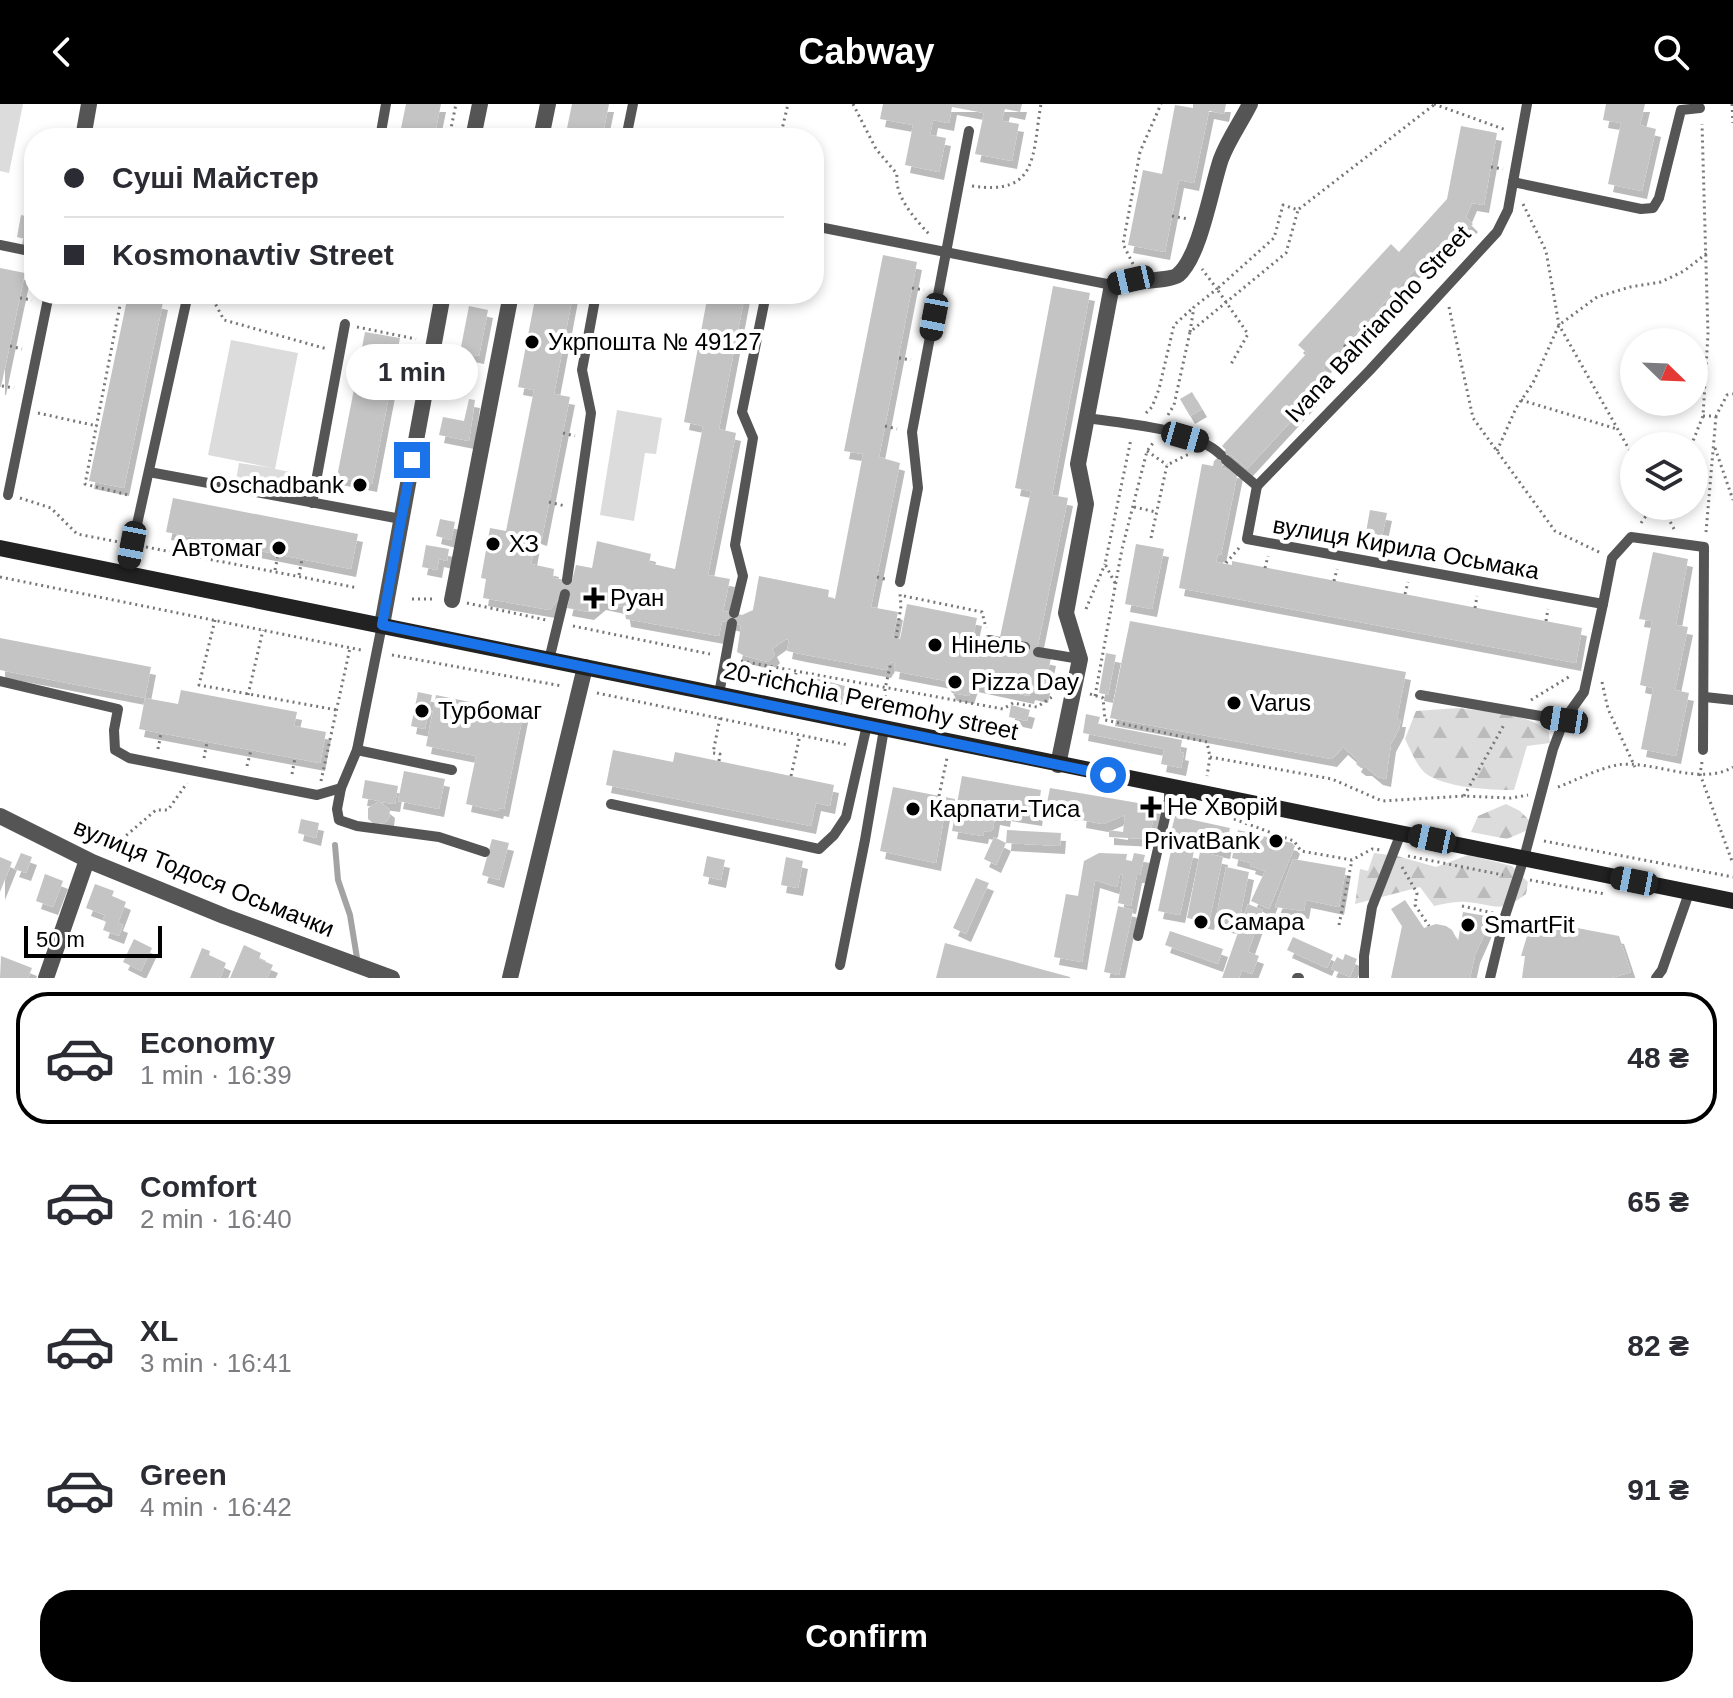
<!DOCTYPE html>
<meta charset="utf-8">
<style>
:root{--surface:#fff;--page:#f2f2f3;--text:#2b2b33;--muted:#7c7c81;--line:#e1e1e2;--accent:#000}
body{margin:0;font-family:Arial,sans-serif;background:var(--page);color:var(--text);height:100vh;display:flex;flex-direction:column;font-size:30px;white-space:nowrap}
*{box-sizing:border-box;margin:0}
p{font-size:26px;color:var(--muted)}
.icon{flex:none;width:44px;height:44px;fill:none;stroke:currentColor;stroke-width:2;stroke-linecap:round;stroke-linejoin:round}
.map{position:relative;height:874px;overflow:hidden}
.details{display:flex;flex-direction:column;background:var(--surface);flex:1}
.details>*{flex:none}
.guide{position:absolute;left:24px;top:24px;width:800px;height:176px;border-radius:32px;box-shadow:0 4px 12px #0003;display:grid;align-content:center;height:176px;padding:0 40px;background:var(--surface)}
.needle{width:52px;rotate:113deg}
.controls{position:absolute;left:1620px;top:224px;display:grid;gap:16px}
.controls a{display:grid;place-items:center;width:88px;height:88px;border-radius:50%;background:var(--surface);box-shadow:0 4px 12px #0003;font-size:40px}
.scale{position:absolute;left:24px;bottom:20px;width:138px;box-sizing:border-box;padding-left:8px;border:4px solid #000;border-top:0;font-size:22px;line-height:28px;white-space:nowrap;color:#000;-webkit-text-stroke:6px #fff;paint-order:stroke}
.end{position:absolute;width:36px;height:36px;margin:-18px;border:10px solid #1a73e8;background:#fff;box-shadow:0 0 0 4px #fff}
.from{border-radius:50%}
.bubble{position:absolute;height:56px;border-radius:28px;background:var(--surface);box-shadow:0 4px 12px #0003;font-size:26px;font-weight:600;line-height:56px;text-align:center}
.car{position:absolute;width:24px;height:48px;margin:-24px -12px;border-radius:10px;box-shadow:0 0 6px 2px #0007;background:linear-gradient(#222 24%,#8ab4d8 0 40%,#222 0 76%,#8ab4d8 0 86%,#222 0)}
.guide b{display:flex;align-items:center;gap:28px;height:76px;font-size:30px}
.guide b+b{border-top:2px solid var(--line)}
.guide i{width:20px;height:20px;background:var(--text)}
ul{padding:14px 0 0;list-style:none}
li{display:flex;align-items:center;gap:24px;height:132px;margin:0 16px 12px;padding:0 24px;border:4px solid transparent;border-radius:32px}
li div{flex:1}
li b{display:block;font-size:30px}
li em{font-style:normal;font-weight:600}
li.selected{border-color:var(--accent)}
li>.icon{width:72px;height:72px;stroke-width:1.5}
.button{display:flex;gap:16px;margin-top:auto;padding:16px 40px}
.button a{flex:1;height:92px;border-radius:32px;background:var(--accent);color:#fff;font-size:32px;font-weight:600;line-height:92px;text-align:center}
header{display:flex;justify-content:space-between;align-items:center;height:104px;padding:0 40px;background:var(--accent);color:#fff;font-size:36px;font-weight:600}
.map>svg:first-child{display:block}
</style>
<header><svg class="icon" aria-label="back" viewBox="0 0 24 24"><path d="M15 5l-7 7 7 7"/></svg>Cabway<svg class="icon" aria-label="search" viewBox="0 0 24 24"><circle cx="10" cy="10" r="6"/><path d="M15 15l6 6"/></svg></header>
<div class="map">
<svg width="1733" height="874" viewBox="0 0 1733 874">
<defs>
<pattern id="forest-firs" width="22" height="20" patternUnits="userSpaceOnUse" patternTransform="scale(2)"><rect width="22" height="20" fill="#dcdcdc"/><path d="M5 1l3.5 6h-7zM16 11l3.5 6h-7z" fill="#bbb"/></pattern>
<filter id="shadow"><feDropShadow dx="5" dy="8" stdDeviation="0" flood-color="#0004"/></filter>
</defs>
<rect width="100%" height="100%" fill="#fff"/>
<!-- green -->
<g fill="#dcdcdc">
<path d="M0 0H23L9 69 0 67Z"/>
<path d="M231 236 298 249 275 365 290 368 285 391 235 382 239 359 273 364 208 351Z"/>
<path d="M617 306 662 314 656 350 645 349 634 417 600 411Z"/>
</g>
<!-- forest -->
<g fill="url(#forest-firs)">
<path d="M1458 604C1487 608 1527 608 1549 628L1550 639 1527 642 1514 686C1490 686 1445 684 1425 669 1417 662 1410 645 1405 635L1416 607Z"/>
<path d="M1506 700 1520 707 1531 718 1528 726 1507 735 1471 728 1478 712Z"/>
<path d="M1374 749 1397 752 1436 763 1468 751 1512 762 1528 778 1526 790C1498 811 1496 800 1466 798 1455 797 1444 800 1434 802L1420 783 1355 800 1360 765 1368 767Z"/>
</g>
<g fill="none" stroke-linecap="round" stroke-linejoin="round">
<!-- stream -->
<path stroke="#a3a3a3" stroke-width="6" d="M335 741 338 776 350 811 357 854"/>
</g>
<!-- building -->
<g fill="#c4c4c4" filter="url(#shadow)">
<path d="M406 0H441L434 34H399Z"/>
<path d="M572 0H609L602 34H565Z"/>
<path d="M883 0H1022L1020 8 1005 5 1003 12 1002 17 1019 20 1012 57 975 50 984 9 952 3 949 19 933 16 930 31 946 34 939 68 905 61 913 21 880 15Z"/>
<path d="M1193 0H1226L1224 10 1209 7 1194 79 1179 76 1165 148 1128 141 1143 66 1162 70 1175 1 1193 4Z"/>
<path d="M1606 0H1645L1640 21 1656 25 1642 87 1608 80 1621 19 1603 16Z"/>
<path d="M1461 22 1497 29 1484 101 1472 99 1466 113 1473 120 1425 171 1417 163 1323 264 1332 273 1247 365 1231 351 1223 360 1221 364 1238 367 1221 451 1218 450 1216 458 1232 461V457L1582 524 1576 559 1179 484 1202 360 1213 362 1214 357 1226 346 1222 342 1307 249 1298 241 1391 140 1399 148 1447 95Z"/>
<path d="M21 111 34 114 33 137 17 133Z"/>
<path d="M883 151 917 158 879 353 900 359 871 503 898 508 893 533 900 535 907 500 977 514 970 547 988 551 990 543 1024 550 1025 543V538L1000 533 1031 387 1015 384 1053 182 1090 189 1052 391 1068 394 1038 541 1037 551 1051 554 1043 591 1030 588 1029 592 973 580 969 592 952 589 946 577 894 567 895 559 891 558 886 566 801 550 787 547 789 536 786 535 772 545 775 551 768 558 745 552 737 548 741 521 732 519 722 517 719 532 626 515 624 503 615 501 601 498 589 508 567 504 570 491 563 489 550 506 483 494 486 475 481 474 490 424 506 427 534 286 518 283 536 190H573L554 290 570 293 542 434 536 432 531 460 554 465 553 474 572 477 576 461 592 464 597 437 651 450 649 459 675 465 703 322 684 318 708 190H745L719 325 736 329 708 471 730 475 723 507 734 509 742 511 753 506 759 472 829 486 828 493 835 495 863 350 844 347Z"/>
<path d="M0 164 25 169 1 283H0Z"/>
<path d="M128 191 163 198 124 384 89 377Z"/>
<path d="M469 202 488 206 479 252 460 248Z"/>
<path d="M365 228 400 234 372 380 337 373Z"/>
<path d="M1192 288 1202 305 1190 312 1180 295Z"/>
<path d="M469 295 475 296 469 337 439 331 443 313 464 317Z"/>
<path d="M173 394 358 430 351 465 166 428Z"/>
<path d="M1370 406 1387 409 1381 437 1365 434Z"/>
<path d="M440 415 455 418 451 436 436 432Z"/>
<path d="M1136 440 1164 445 1152 505 1125 500Z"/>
<path d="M426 441 449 445 447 457 439 455 437 466 422 463Z"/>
<path d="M1653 448 1688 455 1676 521 1688 523 1675 586 1689 589 1676 652 1641 645 1653 584 1640 581 1652 517 1639 515Z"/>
<path d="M1130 517 1406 568 1397 615H1401L1399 625 1391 640 1386 675 1378 673 1367 664H1361L1356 660 1358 656 1343 643 1332 655 1110 614Z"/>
<path d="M0 534 151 563 145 594 0 566Z"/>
<path d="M1106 549 1116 551 1108 591 1099 589Z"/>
<path d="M811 573 845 582 842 594 808 586Z"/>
<path d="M181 586 297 608 294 622 326 628 320 659 139 625 145 594 178 600Z"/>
<path d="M418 588 432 591 425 625 411 622Z"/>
<path d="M436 591 494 603 495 600 524 606 504 705 499 704 498 707 466 700 476 652 426 642Z"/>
<path d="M1011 601 1030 606 1027 617 1009 613Z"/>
<path d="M1086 610 1100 613 1098 620 1182 636 1180 648 1184 649 1181 664 1161 660 1164 645 1083 629Z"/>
<path d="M613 646 673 658 675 648 834 681 830 702 816 699 811 722 606 681Z"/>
<path d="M404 667 445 675 439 705 398 697Z"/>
<path d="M962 672 1041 686 1037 714 1006 709 1005 715 995 713 993 725 989 728 984 727 983 732 952 727Z"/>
<path d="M365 676 398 682 395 700 380 698 390 706 389 714 385 719 374 720 368 715V704L380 697 362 694Z"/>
<path d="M893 683 955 695 952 709 945 708 936 759 880 747Z"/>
<path d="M1050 684 1156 702 1149 735 1109 733V726L1123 728 1125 711 1103 720 1081 716 1082 706 1077 705 1076 709 1066 708 1067 703 1047 699Z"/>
<path d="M1175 712 1230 724 1225 747 1182 738 1183 734 1170 732Z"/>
<path d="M301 715 319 719 316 734 298 729Z"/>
<path d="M1007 726 1061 729 1060 742 1006 739Z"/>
<path d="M1238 726 1292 739 1295 742 1269 805 1251 797 1265 767 1250 762 1251 759 1232 754Z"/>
<path d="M994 733 1006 739 996 761 984 755Z"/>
<path d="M492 735 509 739 499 776 482 771Z"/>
<path d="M1172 742 1194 747 1180 811 1158 807Z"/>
<path d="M1200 748 1223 753 1209 818 1187 814Z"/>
<path d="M21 749 32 753 26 769 14 765Z"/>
<path d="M1099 749 1127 750 1126 756 1132 757 1134 749 1145 751 1140 771H1137L1131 802 1118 799 1123 771 1120 770 1117 783 1095 776 1082 858 1054 853 1066 790 1078 792 1084 757Z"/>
<path d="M707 752 725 756 721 776 703 772Z"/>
<path d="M0 753 12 758 0 788Z"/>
<path d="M786 753 803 757 798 784 781 781Z"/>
<path d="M1293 755 1346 764 1339 803 1306 796 1304 807 1275 803Z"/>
<path d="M1226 763 1249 768 1238 823 1215 819Z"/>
<path d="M45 770 63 777 53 803 36 797Z"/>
<path d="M976 774 989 779 966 830 953 824Z"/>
<path d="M95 780 114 787 112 792 126 798 118 819 123 821 119 832 103 826 106 818 103 816 105 811 86 804Z"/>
<path d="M1405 796 1424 824 1436 820 1446 822 1452 826 1458 837 1463 808 1492 813 1475 851 1470 874H1391L1402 822 1391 805Z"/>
<path d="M1248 800 1263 806 1248 848 1259 852 1252 870 1242 866 1239 874H1222Z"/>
<path d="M1118 802 1133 806 1119 871 1104 868Z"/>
<path d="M1551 819 1619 832 1631 868 1611 874H1522L1525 852H1521L1527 832 1538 833Z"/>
<path d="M1170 827 1223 845 1218 860 1165 841Z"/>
<path d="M1293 833 1333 851 1327 864 1287 846Z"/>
<path d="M134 835 152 844 141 867 123 858Z"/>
<path d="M945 839 1070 873V874H936Z"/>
<path d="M244 841 261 849 259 855 273 861 267 874H230Z"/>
<path d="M202 844 210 847 209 851 226 859 220 874H190Z"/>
<path d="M1345 850 1357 855 1350 873 1331 865 1337 853 1343 856Z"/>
<path d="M1 852 32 864 28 874H0Z"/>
</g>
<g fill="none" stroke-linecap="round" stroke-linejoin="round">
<!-- path -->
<g stroke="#777" stroke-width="3" stroke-dasharray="2 4" stroke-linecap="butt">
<path d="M853 0 876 45 897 70C894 92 915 115 929 130"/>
<path d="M1434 0 1506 26"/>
<path d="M1732 0 1733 19"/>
<path d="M449 34 456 0"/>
<path d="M780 34 788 0"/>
<path d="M1491 63 1503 65"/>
<path d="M972 82C1039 92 1032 51 1041 0"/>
<path d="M1523 100 1546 147 1559 221 1634 354"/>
<path d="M1299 105 1435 0"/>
<path d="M1172 112 1188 115"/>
<path d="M1133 160 1123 140 1140 48 1161 0"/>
<path d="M912 184 924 186"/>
<path d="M1392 189 1407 203"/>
<path d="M210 190 224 216 327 245"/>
<path d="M122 191 85 380 128 391"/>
<path d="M20 194 32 196"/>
<path d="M1449 203 1473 314 1555 427 1601 449"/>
<path d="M357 223 416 235"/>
<path d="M1190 228 1194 203 1217 185 1202 165"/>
<path d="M1344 241 1359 255"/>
<path d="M10 242 22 245"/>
<path d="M899 254 911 256"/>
<path d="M2 282 14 284"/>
<path d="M1521 296 1617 325"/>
<path d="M38 309 97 322"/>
<path d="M1146 309 1152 303 1159 285 1174 221 1194 203"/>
<path d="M1168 311 1174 301 1190 228 1286 149 1298 106 1283 101 1274 134 1217 185 1248 230 1231 260"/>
<path d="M1703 312H1716L1727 291 1733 290"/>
<path d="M885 322 897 325"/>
<path d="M563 329 575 332"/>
<path d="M1691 342 1703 312 1708 230 1702 20"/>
<path d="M1715 344 1733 396"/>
<path d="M1147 347 1167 361"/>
<path d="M1497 347 1516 304 1533 279 1559 221 1597 193 1630 183 1661 178 1684 167 1707 149"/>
<path d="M20 394 51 404 77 430 119 438"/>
<path d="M549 398 565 402"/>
<path d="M1662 402 1674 425"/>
<path d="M1134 403 1156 408"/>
<path d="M1641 419 1653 402"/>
<path d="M1706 428 1716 312"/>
<path d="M1151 434 1167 361 1191 349"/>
<path d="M146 443 358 484"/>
<path d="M1226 459 1239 444"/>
<path d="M1265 464 1268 452"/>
<path d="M275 466 278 451"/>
<path d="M299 471 302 455"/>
<path d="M0 473 361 546"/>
<path d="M877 473 885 475"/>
<path d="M1334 477 1337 465"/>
<path d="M1115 479 1105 460 1131 335"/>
<path d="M1405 490 1408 478"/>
<path d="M904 492 982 508 986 524"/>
<path d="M412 495H436"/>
<path d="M467 499 546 516"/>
<path d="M1475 504 1477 492"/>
<path d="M1086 505 1105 460"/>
<path d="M215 516 199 581 337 606"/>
<path d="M1546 517 1548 505"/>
<path d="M573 522 710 550"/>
<path d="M896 534 901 502 900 490"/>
<path d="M392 551 562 582"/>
<path d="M741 557 1003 605 1013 599 1037 603 1055 591"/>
<path d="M1602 578 1608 605 1635 663"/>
<path d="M766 581 794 578 796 569"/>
<path d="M597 589 848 641"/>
<path d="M1090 590 1103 594 1105 616 1207 638 1210 653 1207 672"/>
<path d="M248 591 263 526"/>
<path d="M1095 592 1122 445 1147 347 1153 339"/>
<path d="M1531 596 1572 571"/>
<path d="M885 605V585L891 558"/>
<path d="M158 645 161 629"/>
<path d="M1210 653 1332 675 1382 697 1464 692 1511 694 1528 691"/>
<path d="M204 654 207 638"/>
<path d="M719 657 720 650 713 649 720 614"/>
<path d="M1702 658 1700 670 1733 760"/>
<path d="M247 662 251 646"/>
<path d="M292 670 295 654"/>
<path d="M791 672 800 631"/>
<path d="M321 677 350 544"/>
<path d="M1558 683C1577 676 1597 665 1617 661 1651 655 1700 683 1733 663"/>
<path d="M939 692 947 654"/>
<path d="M1464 692 1505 619"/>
<path d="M1234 715 1294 737 1301 747 1352 756 1372 745 1381 746"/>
<path d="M1544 737 1733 773"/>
<path d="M108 747 156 706H168L187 679"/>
<path d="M1408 752 1503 771"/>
<path d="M1402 763 1417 789 1415 801 1429 822"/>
<path d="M1530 776 1605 790"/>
<path d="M1462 802 1493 809"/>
<path d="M1339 821 1352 756"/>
</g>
<!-- lane -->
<g stroke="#555" stroke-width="10">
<path d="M380 34 386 0"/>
<path d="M626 34 633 0"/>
<path d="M1513 78 1641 105 1653 104 1659 94 1681 6 1700 4"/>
<path d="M814 122 1112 181"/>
<path d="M0 141 34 148"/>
<path d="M1087 314C1126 320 1193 324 1221 351"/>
<path d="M1226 356 1257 382 1247 435 1603 500 1584 588 1564 616 1553 645 1524 754 1505 812 1490 874"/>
<path d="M149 368 401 415"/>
<path d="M1257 382 1370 266 1497 128 1508 106 1527 0"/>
<path d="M8 391 49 190"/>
<path d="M312 399 345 220"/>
<path d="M126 470 188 190"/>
<path d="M567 476 591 309 582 266 596 190"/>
<path d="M900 478 918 384 912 328 969 27"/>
<path d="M1603 500 1612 454 1631 433 1704 443 1703 646"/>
<path d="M734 509 743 472 735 441 753 334 742 308 766 190"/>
<path d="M989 536 1025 543"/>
<path d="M1038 548 1080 555"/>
<path d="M549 556 565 490"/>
<path d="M0 577 118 605 114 626 115 646 129 654 317 691 341 684 357 646 382 521"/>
<path d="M719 590 732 519"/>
<path d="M1420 591 1564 616"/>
<path d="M1705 593 1733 596"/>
<path d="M357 646 452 666"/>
<path d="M341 684 337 705 339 716 357 722 439 733 485 748"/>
<path d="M611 700 819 745 834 731 846 713 867 621"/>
<path d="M1138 832 1169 696V683"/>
<path d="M840 861 865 736 884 625"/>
<path d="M1297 874H1299"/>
<path d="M1364 874V852L1372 803 1401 729"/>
<path d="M1656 874 1662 866 1689 789"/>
</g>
<!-- street -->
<g stroke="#555" stroke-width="16">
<path d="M83 34 89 0"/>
<path d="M473 34 480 0"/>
<path d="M541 34 548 0"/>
<path d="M452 496 511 190"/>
<path d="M382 521 443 190"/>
<path d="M1058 661 1080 555 1066 509 1086 400 1078 360 1112 181C1126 177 1171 177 1178 171 1200 153 1211 84 1221 55 1228 36 1241 18 1250 0"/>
<path d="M0 712 92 758 224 812 392 874"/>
<path d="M46 874 87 756"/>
<path d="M510 874 585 563"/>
</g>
<!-- secondary -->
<path stroke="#222" stroke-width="16" d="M0 444 1733 797"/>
</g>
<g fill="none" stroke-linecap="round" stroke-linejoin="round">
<!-- route -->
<path stroke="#1a73e8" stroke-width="10" d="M412 356 382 521 1108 671"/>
</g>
<!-- markers -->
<g fill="#000" stroke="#fff" stroke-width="3">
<circle cx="532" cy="238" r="8"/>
<circle cx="360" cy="381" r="8"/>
<circle cx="493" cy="440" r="8"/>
<circle cx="279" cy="444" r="8"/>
<path d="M590 482h8v8h8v8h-8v8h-8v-8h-8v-8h8z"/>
<circle cx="935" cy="541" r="8"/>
<circle cx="955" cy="578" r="8"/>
<circle cx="1234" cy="599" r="8"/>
<circle cx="422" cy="607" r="8"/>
<path d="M1147 691h8v8h8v8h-8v8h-8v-8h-8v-8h8z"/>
<circle cx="913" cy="705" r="8"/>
<circle cx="1276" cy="737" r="8"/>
<circle cx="1201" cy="818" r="8"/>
<circle cx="1468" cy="821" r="8"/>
</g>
<g text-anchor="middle" stroke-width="8" stroke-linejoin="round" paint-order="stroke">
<!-- street labels -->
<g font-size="24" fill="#000" stroke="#fff">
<text transform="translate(1378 220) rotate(-47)" y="8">Ivana Bahrianoho Street</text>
<text transform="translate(1406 444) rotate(10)" y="8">вулиця Кирила Осьмака</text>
<text transform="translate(871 597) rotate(12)" y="8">20-richchia Peremohy street</text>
<text transform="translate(204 774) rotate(22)" y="8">вулиця Тодося Осьмачки</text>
</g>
<!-- poi labels -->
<g font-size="24" fill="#000" stroke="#fff" text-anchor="start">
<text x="548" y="246">Укрпошта № 49127</text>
<text x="344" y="389" text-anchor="end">Oschadbank</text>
<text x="509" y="448">ХЗ</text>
<text x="263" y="452" text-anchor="end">Автомаг</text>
<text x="610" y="502">Руан</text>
<text x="951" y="549">Нінель</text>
<text x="971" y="586">Pizza Day</text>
<text x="1250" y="607">Varus</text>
<text x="438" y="615">Турбомаг</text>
<text x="1167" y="711">Не Хворій</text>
<text x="929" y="713">Карпати-Тиса</text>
<text x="1260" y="745" text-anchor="end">PrivatBank</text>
<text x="1217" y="826">Самара</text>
<text x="1484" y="829">SmartFit</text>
</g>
</g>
</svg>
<div class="controls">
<a><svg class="needle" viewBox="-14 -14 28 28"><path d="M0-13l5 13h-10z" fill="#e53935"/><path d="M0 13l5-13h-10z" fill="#7c7c81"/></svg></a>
<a><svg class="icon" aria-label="layers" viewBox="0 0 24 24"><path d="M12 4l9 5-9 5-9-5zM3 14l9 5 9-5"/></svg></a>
</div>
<div class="scale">50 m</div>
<i class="end from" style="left:1108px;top:671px"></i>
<i class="end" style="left:412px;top:356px"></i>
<div class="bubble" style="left:346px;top:240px;width:132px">1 min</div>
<i class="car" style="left:1131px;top:176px;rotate:257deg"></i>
<i class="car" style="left:934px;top:213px;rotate:191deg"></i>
<i class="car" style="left:1185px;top:333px;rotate:106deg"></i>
<i class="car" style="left:132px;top:441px;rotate:191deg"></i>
<i class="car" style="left:1564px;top:616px;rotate:279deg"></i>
<i class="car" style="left:1432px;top:735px;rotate:282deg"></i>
<i class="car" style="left:1634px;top:777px;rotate:281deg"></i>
<div class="guide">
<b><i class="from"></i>Суші Майстер</b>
<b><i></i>Kosmonavtiv Street</b>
</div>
</div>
<section class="details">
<ul>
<li class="selected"><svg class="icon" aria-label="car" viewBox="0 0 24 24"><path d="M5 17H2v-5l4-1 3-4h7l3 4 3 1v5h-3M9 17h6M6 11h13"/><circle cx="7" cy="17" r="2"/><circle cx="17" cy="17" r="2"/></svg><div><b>Economy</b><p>1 min · 16:39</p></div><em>48 ₴</em></li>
<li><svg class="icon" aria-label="car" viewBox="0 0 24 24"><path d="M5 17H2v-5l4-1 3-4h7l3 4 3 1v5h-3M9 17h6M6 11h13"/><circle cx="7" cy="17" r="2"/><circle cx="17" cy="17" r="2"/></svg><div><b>Comfort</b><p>2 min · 16:40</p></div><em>65 ₴</em></li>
<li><svg class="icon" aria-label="car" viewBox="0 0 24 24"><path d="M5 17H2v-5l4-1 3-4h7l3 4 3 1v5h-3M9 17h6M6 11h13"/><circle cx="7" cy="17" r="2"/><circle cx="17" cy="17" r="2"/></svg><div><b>XL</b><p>3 min · 16:41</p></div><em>82 ₴</em></li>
<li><svg class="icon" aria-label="car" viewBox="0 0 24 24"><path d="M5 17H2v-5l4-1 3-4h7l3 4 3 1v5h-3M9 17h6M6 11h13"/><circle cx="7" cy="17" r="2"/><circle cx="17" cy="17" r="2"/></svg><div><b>Green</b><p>4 min · 16:42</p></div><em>91 ₴</em></li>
</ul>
<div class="button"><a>Confirm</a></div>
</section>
